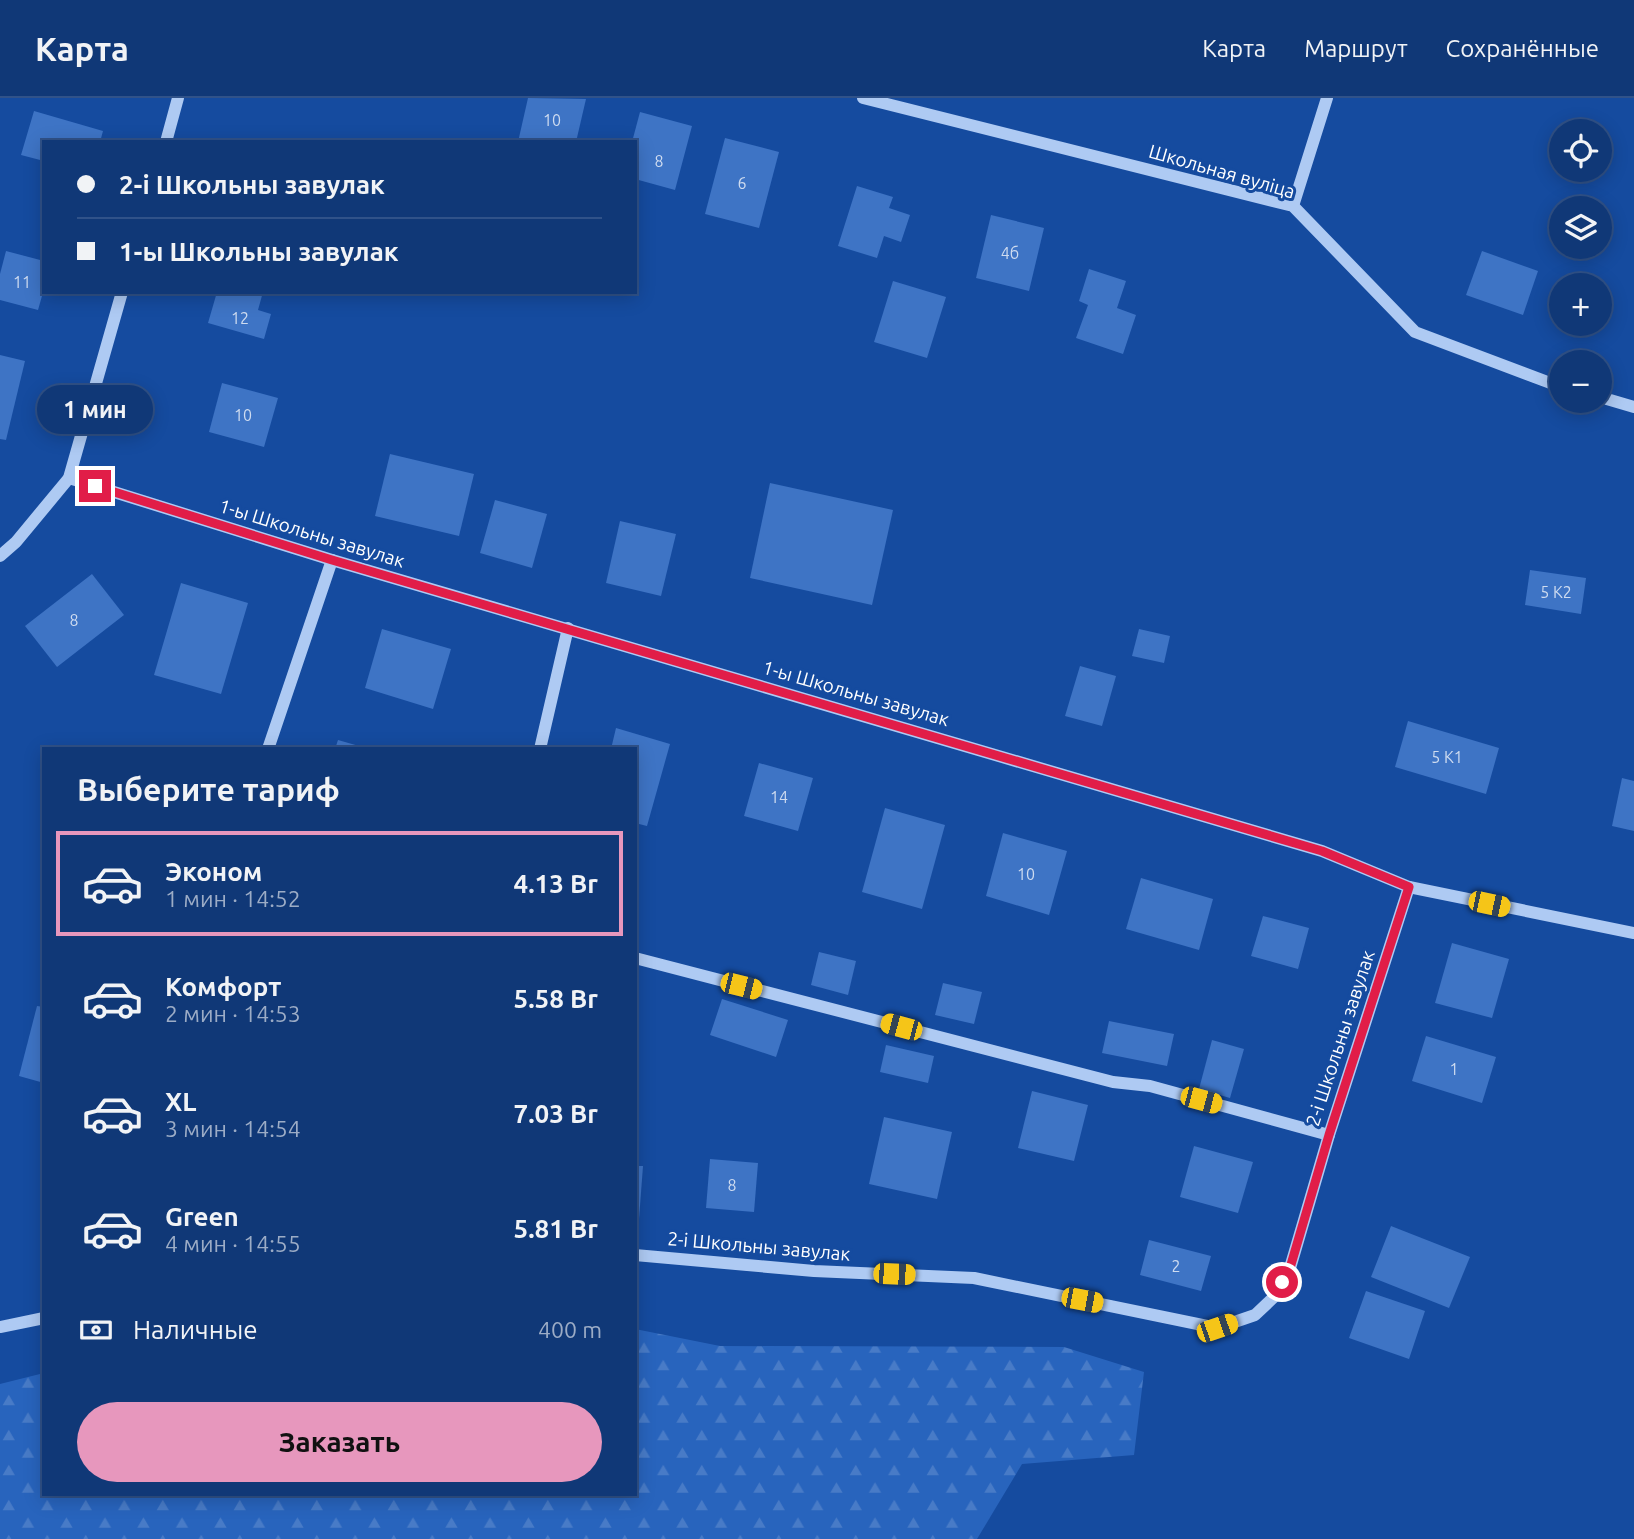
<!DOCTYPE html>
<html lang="ru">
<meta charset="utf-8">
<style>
:root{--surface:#103877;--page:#193f7c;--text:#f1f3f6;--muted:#9cacc6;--line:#305289;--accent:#e797bd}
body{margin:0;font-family:Ubuntu,sans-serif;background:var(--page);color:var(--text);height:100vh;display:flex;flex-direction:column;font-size:26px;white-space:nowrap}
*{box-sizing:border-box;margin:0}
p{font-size:23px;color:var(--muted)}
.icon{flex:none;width:38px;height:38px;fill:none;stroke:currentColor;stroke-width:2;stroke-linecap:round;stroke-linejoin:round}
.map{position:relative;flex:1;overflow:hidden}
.side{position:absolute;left:42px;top:649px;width:595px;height:749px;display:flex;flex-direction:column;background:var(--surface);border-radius:0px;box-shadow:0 4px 18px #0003,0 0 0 2px var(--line)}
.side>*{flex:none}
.banner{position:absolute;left:42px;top:42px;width:595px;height:154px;border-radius:0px;box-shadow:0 4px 18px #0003,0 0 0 2px var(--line);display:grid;align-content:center;height:154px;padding:0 35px;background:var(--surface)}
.controls{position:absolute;left:1549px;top:21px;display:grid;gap:14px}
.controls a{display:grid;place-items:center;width:63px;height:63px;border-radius:50%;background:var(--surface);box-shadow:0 4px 18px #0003,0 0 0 2px var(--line);font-size:35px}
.end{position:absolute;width:32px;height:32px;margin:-16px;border:9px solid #e11d48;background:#fff;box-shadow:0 0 0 4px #fff}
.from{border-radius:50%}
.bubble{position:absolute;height:49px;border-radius:24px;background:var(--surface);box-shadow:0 4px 18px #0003,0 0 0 2px var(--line);font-size:23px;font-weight:600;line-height:49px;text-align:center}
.car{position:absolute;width:21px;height:42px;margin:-21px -10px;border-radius:9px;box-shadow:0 0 5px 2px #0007;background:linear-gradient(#f5c518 24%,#345 0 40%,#f5c518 0 76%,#345 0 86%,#f5c518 0)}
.banner b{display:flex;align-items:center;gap:24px;height:66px;font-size:26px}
.banner b+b{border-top:2px solid var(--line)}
.banner i{width:18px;height:18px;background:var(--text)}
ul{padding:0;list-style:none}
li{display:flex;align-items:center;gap:21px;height:105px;margin:0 14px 10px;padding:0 21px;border:4px solid transparent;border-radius:0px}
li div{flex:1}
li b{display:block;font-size:26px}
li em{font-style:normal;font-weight:600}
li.on{border-color:var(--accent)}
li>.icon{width:63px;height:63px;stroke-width:1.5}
h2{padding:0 35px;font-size:32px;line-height:84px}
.pay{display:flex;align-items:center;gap:18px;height:77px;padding:0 35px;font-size:26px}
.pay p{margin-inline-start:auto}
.action{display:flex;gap:14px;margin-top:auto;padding:14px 35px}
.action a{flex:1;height:80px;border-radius:42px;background:var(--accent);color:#111;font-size:28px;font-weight:600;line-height:80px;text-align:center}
header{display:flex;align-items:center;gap:42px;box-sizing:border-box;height:98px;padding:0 35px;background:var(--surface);border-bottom:2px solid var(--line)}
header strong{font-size:33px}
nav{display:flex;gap:38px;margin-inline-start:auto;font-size:24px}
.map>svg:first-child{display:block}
</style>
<header>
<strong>Карта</strong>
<nav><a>Карта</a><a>Маршрут</a><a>Сохранённые</a></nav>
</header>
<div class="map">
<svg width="1634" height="1441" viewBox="0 0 1634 1441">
<defs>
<pattern id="forest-firs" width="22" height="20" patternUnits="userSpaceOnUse" patternTransform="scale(1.75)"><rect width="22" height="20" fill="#2864bd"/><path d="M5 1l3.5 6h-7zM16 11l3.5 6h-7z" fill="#487bc7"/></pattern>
</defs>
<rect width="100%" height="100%" fill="#154b9f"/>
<!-- forest -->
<path fill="url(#forest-firs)" d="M635 1231 720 1248 1064 1249 1144 1274 1134 1357 1022 1366 977 1441H0V1286L44 1275V1396H635Z"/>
<!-- building -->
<g fill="#3e74c5">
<path d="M528 0 586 1 576 44H518Z"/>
<path d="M34 13 103 33 100 44H44V63L21 57Z"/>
<path d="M640 14 692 28 675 92 635 81V44H632Z"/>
<path d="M725 40 779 54 759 130 705 116Z"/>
<path d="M857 88 893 99 889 110 910 117 901 144 884 138 877 160 838 148Z"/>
<path d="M991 117 1044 130 1029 193 976 180Z"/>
<path d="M6 153 44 163V191L38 212 0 202V176Z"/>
<path d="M1482 153 1538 173 1523 217 1466 197Z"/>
<path d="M1089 171 1126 183 1117 210 1136 217 1123 256 1076 240 1088 207 1079 203Z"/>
<path d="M893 183 946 199 927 260 874 244Z"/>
<path d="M217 194H263L258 212 271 216 264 241 208 225Z"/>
<path d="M0 257 25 263 6 342 0 341Z"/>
<path d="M222 285 278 300 264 349 209 334Z"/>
<path d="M390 356 474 376 459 438 375 418Z"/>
<path d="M770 385 893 412 872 507 750 480Z"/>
<path d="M495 402 547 416 532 470 480 455Z"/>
<path d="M620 423 676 436 661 498 606 485Z"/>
<path d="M1530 472 1586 480 1581 516 1525 507Z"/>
<path d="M92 476 124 517 57 569 25 528Z"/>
<path d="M181 485 248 505 221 596 154 577Z"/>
<path d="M382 531 451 551 433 611 365 590Z"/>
<path d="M1139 531 1170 538 1164 565 1132 558Z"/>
<path d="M1080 568 1116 578 1102 628 1065 618Z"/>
<path d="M1408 623 1499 650 1486 696 1395 669Z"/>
<path d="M616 630 670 646 647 728 635 725V651H611Z"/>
<path d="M338 642 366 650V651H335Z"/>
<path d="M759 665 813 680 798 733 744 718Z"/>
<path d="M1622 680 1634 683V733L1612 728Z"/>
<path d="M885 710 945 727 922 811 862 794Z"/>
<path d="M1003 735 1067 753 1049 817 986 798Z"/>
<path d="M1141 780 1213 801 1199 852 1126 831Z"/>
<path d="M1263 818 1309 830 1298 871 1251 858Z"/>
<path d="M1452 845 1509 861 1492 920 1435 905Z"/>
<path d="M819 854 856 863 848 897 811 887Z"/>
<path d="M943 885 982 894 974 926 935 917Z"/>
<path d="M722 901 788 922 776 959 710 937Z"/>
<path d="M37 908 44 909V985L19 978Z"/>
<path d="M1109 923 1174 936 1167 968 1102 955Z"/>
<path d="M1426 938 1496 959 1482 1005 1412 983Z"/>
<path d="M1212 942 1244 951 1230 1000 1199 991Z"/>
<path d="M886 947 934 958 928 985 880 974Z"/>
<path d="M1032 993 1088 1007 1074 1063 1018 1050Z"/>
<path d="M884 1019 952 1034 937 1101 869 1086Z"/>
<path d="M1194 1048 1253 1064 1238 1115 1180 1099Z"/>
<path d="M710 1061 758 1065 754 1114 706 1110Z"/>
<path d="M635 1068H643L639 1121H635Z"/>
<path d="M1391 1128 1470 1159 1449 1210 1371 1179Z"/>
<path d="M1149 1142 1211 1158 1201 1193 1140 1177Z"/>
<path d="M1366 1193 1425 1213 1409 1261 1349 1240Z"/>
</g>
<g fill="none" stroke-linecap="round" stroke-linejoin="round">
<!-- minor -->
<g stroke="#aecaf3" stroke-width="12">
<path d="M863 0 1293 108 1415 234 1561 289"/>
<path d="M166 44 178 0"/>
<path d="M1293 108 1327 0"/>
<path d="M1600 299 1634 309"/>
<path d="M69 380 332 462 1322 753 1409 789 1634 835"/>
<path d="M0 458 16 444 69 380 122 194"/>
<path d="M268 651 332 462"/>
<path d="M540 651 568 530"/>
<path d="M635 860 1113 984 1150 988 1329 1037"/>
<path d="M635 1157 814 1173 974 1180 1217 1230 1255 1217 1275 1198 1290 1170 1329 1037 1409 789"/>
<path d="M0 1229 44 1220"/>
</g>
</g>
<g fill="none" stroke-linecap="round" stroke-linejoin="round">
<!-- route -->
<path stroke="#e11d48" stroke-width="9" d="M95 388 332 462 1322 753 1409 789 1329 1037 1290 1170 1282 1184"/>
</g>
<g text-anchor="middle" stroke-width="6" stroke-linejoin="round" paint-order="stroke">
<!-- number labels -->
<g font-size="16" fill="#cfdcf0">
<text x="552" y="28">10</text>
<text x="659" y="69">8</text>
<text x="742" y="91">6</text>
<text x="1010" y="161">4б</text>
<text x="22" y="190">11</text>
<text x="240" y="226">12</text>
<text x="243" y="323">10</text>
<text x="1556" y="500">5 К2</text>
<text x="74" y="528">8</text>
<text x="1447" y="665">5 К1</text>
<text x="779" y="705">14</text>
<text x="1026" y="782">10</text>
<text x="1454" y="977">1</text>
<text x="732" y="1093">8</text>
<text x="1176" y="1174">2</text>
</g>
<!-- street labels -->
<g font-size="19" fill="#fff" stroke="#154b9f">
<text transform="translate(1222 73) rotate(16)" y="7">Школьная вуліца</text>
<text transform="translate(312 435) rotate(17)" y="7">1-ы Школьны завулак</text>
<text transform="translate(856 595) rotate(16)" y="7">1-ы Школьны завулак</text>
<text transform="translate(1340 940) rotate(-72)" y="7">2-і Школьны завулак</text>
<text transform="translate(759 1148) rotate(5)" y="7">2-і Школьны завулак</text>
</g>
</g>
</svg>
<div class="controls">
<a><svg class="icon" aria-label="locate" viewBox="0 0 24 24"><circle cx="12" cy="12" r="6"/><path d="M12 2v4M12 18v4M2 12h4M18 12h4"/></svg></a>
<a><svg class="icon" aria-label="layers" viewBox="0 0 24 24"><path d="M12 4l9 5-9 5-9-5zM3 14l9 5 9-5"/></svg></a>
<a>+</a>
<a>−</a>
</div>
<i class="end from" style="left:1282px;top:1184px"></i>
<i class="end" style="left:95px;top:388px"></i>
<div class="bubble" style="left:37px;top:287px;width:116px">1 мин</div>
<i class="car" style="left:1489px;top:806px;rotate:102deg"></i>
<i class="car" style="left:741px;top:888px;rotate:104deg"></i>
<i class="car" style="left:901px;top:929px;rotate:285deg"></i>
<i class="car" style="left:1201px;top:1002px;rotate:105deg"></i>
<i class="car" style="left:894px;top:1176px;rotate:92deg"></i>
<i class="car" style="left:1082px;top:1202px;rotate:101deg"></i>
<i class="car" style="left:1217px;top:1230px;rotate:71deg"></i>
<div class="banner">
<b><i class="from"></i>2-і Школьны завулак</b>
<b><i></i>1-ы Школьны завулак</b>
</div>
<section class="side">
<h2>Выберите тариф</h2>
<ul>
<li class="on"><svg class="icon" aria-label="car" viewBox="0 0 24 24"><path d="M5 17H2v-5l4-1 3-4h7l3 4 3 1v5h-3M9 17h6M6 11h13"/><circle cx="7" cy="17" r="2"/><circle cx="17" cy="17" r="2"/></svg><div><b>Эконом</b><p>1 мин · 14:52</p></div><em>4.13 Br</em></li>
<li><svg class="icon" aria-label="car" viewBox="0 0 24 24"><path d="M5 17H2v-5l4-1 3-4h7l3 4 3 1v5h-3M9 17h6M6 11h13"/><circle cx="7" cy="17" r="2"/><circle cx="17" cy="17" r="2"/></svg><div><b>Комфорт</b><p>2 мин · 14:53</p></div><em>5.58 Br</em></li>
<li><svg class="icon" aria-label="car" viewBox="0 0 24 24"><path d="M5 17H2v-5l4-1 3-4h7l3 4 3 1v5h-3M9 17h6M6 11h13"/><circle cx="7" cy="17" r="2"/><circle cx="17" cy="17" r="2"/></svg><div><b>XL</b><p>3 мин · 14:54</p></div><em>7.03 Br</em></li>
<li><svg class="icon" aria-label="car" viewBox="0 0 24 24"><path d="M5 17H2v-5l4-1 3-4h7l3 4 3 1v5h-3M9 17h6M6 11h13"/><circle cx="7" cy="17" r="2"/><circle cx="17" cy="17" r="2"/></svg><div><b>Green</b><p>4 мин · 14:55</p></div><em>5.81 Br</em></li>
</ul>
<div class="pay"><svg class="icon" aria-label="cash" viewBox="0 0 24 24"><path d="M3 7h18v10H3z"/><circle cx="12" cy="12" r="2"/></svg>Наличные<p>400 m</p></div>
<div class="action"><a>Заказать</a></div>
</section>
</div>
